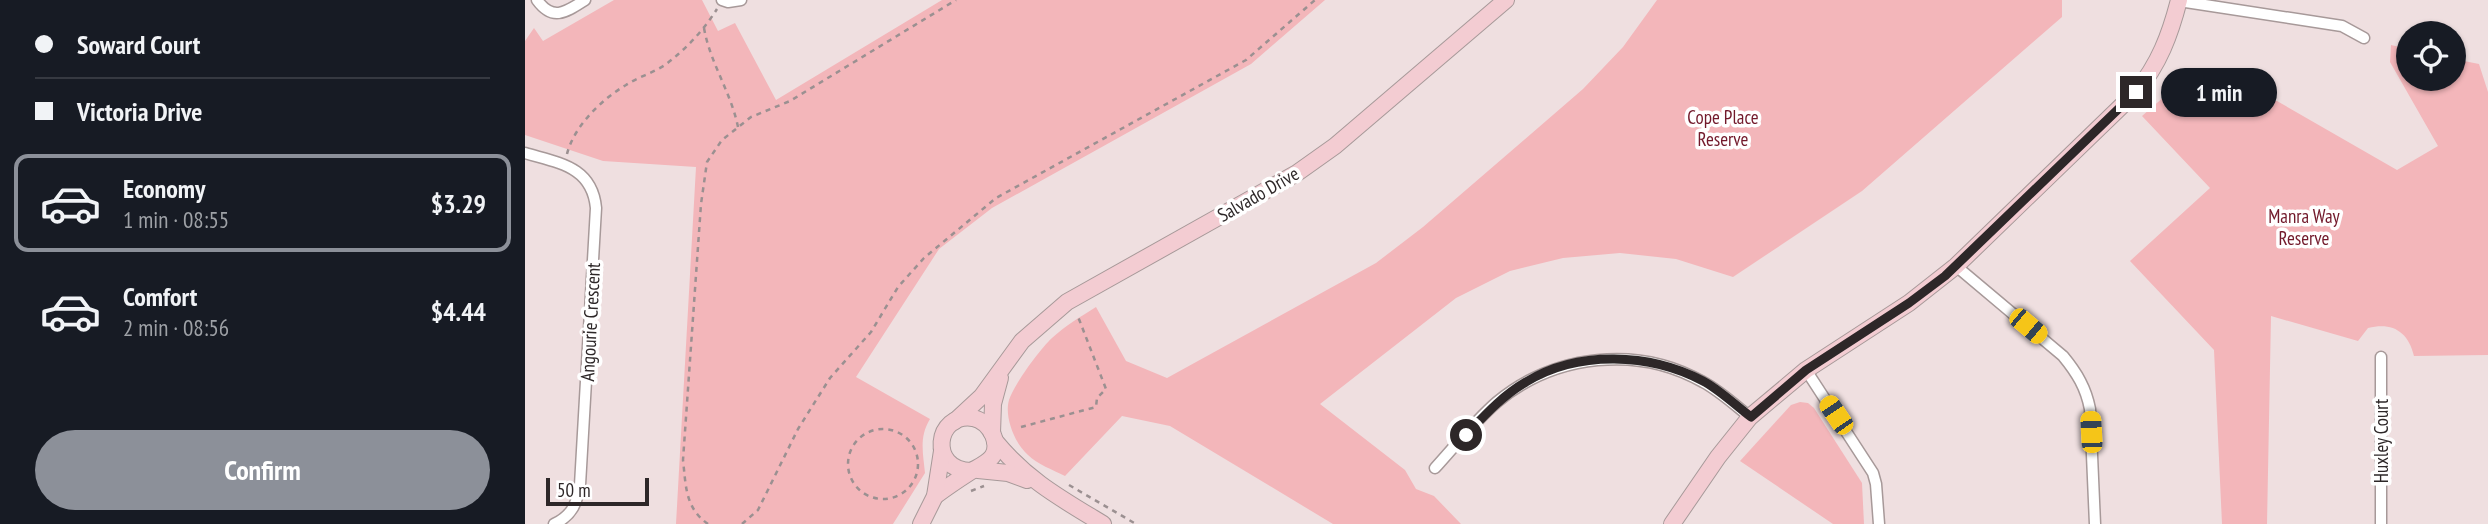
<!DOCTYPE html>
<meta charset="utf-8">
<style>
:root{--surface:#171b24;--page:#242831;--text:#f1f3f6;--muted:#9ea1a6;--line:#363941;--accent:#8c9099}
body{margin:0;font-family:"PT Sans Narrow",sans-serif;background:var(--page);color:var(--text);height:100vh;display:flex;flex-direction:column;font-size:26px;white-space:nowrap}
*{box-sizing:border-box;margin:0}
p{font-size:23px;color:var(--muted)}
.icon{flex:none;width:38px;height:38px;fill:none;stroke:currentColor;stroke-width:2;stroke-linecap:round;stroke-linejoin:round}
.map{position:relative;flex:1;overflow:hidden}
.details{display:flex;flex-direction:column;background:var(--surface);width:525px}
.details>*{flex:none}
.top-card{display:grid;align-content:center;height:154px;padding:0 35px;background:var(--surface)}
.buttons{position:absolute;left:1871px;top:21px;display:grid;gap:14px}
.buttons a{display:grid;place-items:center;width:70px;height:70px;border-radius:50%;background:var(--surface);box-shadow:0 2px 5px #0004;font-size:35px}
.scale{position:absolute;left:21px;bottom:18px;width:103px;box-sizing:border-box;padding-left:7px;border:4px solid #2d2728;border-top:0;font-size:19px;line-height:24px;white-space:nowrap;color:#2d2728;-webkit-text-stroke:5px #fff;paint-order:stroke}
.end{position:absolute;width:32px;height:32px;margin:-16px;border:9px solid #2d2728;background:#fff;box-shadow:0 0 0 4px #fff}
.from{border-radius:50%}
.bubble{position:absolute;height:49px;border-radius:24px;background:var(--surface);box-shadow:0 2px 5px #0004;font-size:23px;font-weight:700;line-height:49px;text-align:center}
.car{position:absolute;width:21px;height:42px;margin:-21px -10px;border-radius:9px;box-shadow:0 0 5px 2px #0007;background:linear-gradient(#f5c518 24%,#345 0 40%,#f5c518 0 76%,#345 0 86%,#f5c518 0)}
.top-card b{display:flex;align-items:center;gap:24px;height:66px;font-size:26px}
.top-card b+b{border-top:2px solid var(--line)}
.top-card i{width:18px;height:18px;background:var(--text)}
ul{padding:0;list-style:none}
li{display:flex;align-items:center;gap:21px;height:98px;margin:0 14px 10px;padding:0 21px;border:4px solid transparent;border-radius:14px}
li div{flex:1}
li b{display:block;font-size:26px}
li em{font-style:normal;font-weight:700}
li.on{border-color:var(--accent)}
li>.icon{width:63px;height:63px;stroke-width:1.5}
.button{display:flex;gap:14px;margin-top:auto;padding:14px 35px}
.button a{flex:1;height:80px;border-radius:42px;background:var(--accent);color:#fff;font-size:28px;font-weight:700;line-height:80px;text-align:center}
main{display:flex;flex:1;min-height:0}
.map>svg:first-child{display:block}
</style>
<main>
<section class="details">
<div class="top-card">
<b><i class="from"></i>Soward Court</b>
<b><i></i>Victoria Drive</b>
</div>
<ul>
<li class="on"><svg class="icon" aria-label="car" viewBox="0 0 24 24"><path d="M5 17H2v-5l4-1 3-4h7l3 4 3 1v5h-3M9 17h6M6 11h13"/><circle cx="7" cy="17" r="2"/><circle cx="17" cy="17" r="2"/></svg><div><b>Economy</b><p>1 min · 08:55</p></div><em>$3.29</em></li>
<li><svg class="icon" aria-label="car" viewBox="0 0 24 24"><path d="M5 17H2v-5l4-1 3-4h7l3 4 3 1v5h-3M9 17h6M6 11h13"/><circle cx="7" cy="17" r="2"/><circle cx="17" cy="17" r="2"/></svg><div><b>Comfort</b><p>2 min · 08:56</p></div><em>$4.44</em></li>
</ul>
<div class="button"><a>Confirm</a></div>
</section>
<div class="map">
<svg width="1963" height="524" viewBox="0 0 1963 524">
<rect width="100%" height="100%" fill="#efdfe0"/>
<!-- green -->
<g fill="#f3b6ba">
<path d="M89 0H177L193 31 210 23 251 100 417 0H800L726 64 467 208 414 249 331 377 405 419C394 437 398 453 400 473L368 524H151L171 167 78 161 0 135V41L9 28 18 41Z"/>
<path d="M1132 0H1537V17L1337 191 1208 277 1151 259 1095 253 1038 258 985 271 931 298 795 404 880 470 891 489 909 496 936 524H808L645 426 597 416 540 476C528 470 512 464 503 455 490 444 479 417 484 400 489 385 514 350 527 338 540 326 555 317 571 307L601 361 642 378 851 263 898 227 1058 89 1098 47Z"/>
<path d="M1866 45 1883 49V79H1928L1929 59 1954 64 1963 92V355L1889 356C1883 331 1867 322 1843 328L1833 341 1746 316 1742 524H1697L1689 350 1605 261 1685 188 1617 116 1640 96 1646 88 1752 101 1872 170 1913 146 1865 62Z"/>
<path d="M1275 402 1283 403 1289 408 1337 483 1339 524H1308L1215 461 1266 405Z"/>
</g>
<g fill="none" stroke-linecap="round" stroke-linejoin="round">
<!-- street casing -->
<g stroke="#a79999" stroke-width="13">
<g id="street">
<path d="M12 0C28 22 41 12 60 0"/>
<path d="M197 0 203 2 216 0"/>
<path d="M1654 1 1817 26 1839 38"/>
<path d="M0 153C33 163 67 166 71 208L55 485C52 503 47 516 29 524"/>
<path d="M1431 266 1538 356C1552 373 1561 388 1565 409L1570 524"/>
<path d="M1856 357V524"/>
<path d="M1281 370 1348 473 1351 484 1354 524"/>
<path d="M910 468C930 446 950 421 972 402 1030 354 1113 345 1178 382 1195 391 1210 405 1225 417"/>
</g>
</g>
<!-- secondary casing -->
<g stroke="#a79999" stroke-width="18">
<g id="secondary">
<path d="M429 422 457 396 497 341 542 302 772 173 810 146 981 0"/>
<path d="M467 433 468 404 475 378"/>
<path d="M470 441C502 480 535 498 578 524"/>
<path d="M453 470 483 473 502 480"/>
<path d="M410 496C421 488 431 481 442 474 456 464 478 460 468 435 464 427 458 420 448 418 410 412 403 470 446 471"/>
<path d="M396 524 410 496 417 451"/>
<path d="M1147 524 1193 457 1225 417 1281 370 1384 303 1431 266 1611 92C1634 64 1645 35 1654 0"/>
</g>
</g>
<!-- path -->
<g stroke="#9b9091" stroke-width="2.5" stroke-dasharray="5 5" stroke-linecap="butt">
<path d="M179 28C185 63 206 92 213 127"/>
<path d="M42 154C49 126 77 99 101 85 113 77 128 73 140 65 161 49 178 31 192 9"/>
<path d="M496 427 571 407 572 398 581 389 552 314"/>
<circle cx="358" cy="464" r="35"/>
<path d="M544 485 611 524"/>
<path d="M446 491 459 486"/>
<path d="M183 524C160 508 161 486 158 460L176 204 182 162 197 140 226 117 265 101 431 0"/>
<path d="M217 524 233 510 273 429 305 378 346 332 373 287 399 258 471 198 721 60 790 0"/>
</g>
<!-- street -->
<use href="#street" stroke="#fff" stroke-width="10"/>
<!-- secondary -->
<use href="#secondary" stroke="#f3ccd2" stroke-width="16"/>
</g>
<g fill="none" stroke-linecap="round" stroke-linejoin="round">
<!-- route -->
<path stroke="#2d2728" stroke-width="9" d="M941 435C960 415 977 396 1001 382 1053 350 1125 353 1178 381 1195 390 1210 405 1226 417L1281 370 1384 303 1420 276 1611 92"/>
</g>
<g text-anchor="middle" stroke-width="7" stroke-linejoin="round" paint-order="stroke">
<!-- park labels -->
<g font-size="19" fill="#72192b" stroke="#fff">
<text x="1198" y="124">Cope Place<tspan x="1198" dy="22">Reserve</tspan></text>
<text x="1779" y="223">Manra Way<tspan x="1779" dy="22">Reserve</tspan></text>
</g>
<!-- street labels -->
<g font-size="19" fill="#2d2728" stroke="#fff">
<text transform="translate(733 194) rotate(-30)" y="7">Salvado Drive</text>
<text transform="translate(65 322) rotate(-87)" y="7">Angourie Crescent</text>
<text transform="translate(1856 441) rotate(-90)" y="7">Huxley Court</text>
</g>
</g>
</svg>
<div class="buttons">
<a><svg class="icon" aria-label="locate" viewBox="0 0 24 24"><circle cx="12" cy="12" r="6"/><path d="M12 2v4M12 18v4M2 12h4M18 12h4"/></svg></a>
</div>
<div class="scale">50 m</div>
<i class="end from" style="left:941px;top:435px"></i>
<i class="end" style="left:1611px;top:92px"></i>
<div class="bubble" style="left:1636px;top:68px;width:116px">1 min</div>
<i class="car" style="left:1503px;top:326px;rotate:130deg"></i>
<i class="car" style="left:1311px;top:415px;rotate:326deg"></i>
<i class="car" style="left:1566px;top:432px;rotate:357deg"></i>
</div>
</main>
